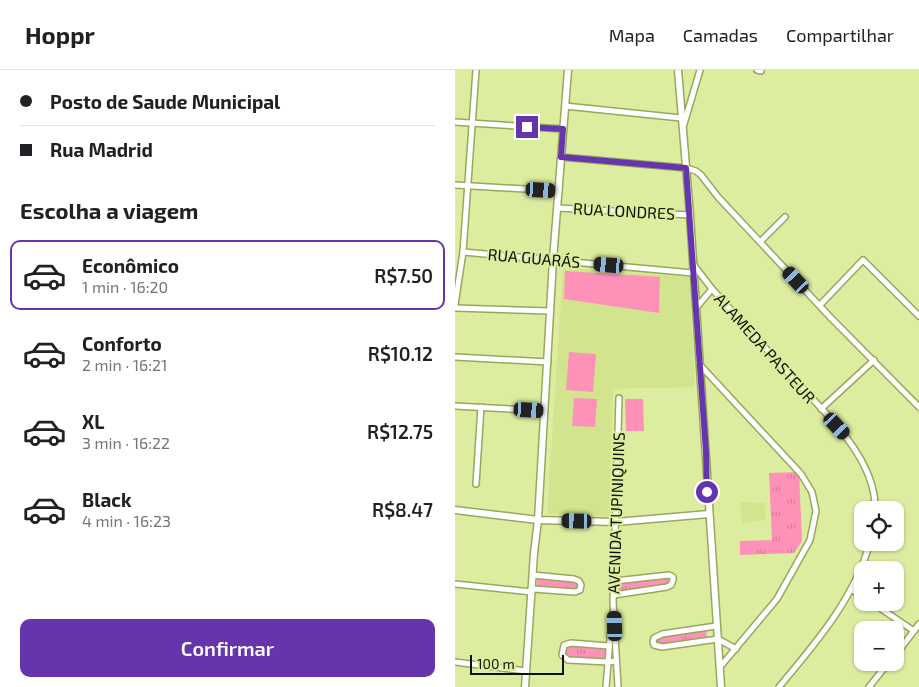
<!DOCTYPE html>
<html lang="pt">
<meta charset="utf-8">
<style>
:root{--surface:#fff;--page:#f6f6f6;--text:#202124;--muted:#757577;--line:#e0e0e0;--accent:#6634ac}
body{margin:0;font-family:"Exo 2",sans-serif;background:var(--page);color:var(--text);height:100vh;display:flex;flex-direction:column;font-size:19px;white-space:nowrap}
*{box-sizing:border-box;margin:0}
p{font-size:16px;color:var(--muted)}
.icon{flex:none;width:28px;height:28px;fill:none;stroke:currentColor;stroke-width:2;stroke-linecap:round;stroke-linejoin:round}
.map{position:relative;flex:1;overflow:hidden}
.panel{display:flex;flex-direction:column;background:var(--surface);width:455px}
.panel>*{flex:none}
.top-card{display:grid;align-content:center;height:110px;padding:0 20px;background:var(--surface)}
.fabs{position:absolute;left:399px;top:431px;display:grid;gap:10px}
.fabs a{display:grid;place-items:center;width:50px;height:50px;border-radius:10px;background:var(--surface);box-shadow:0 1px 4px #0004;font-size:25px}
.scale{position:absolute;left:15px;bottom:12px;width:94px;box-sizing:border-box;padding-left:5px;border:2px solid #0e1200;border-top:0;font-size:14px;line-height:18px;white-space:nowrap;color:#0e1200;-webkit-text-stroke:4px #ddeda0;paint-order:stroke}
.end{position:absolute;width:22px;height:22px;margin:-11px;border:6px solid #6634ac;background:#fff;box-shadow:0 0 0 2px #fff}
.from{border-radius:50%}
.car{position:absolute;width:15px;height:30px;margin:-15px -8px;border-radius:6px;box-shadow:0 0 4px 1px #0007;background:linear-gradient(#222 24%,#8ab4d8 0 40%,#222 0 76%,#8ab4d8 0 86%,#222 0)}
.top-card b{display:flex;align-items:center;gap:18px;height:48px;font-size:19px}
.top-card b+b{border-top:1px solid var(--line)}
.top-card i{width:12px;height:12px;background:var(--text)}
ul{padding:0;list-style:none}
li{display:flex;align-items:center;gap:15px;height:70px;margin:0 10px 8px;padding:0 10px;border:2px solid transparent;border-radius:10px}
li div{flex:1}
li b{display:block;font-size:19px}
li em{font-style:normal;font-weight:600}
li.active{border-color:var(--accent)}
li>.icon{width:45px;height:45px;stroke-width:1.5}
h2{padding:0 20px;font-size:22px;line-height:60px}
.action{display:flex;gap:10px;margin-top:auto;padding:10px 20px}
.action a{flex:1;height:58px;border-radius:10px;background:var(--accent);color:#fff;font-size:20px;font-weight:600;line-height:58px;text-align:center}
header{display:flex;align-items:center;gap:30px;box-sizing:border-box;height:70px;padding:0 25px;background:var(--surface);border-bottom:1px solid var(--line)}
header strong{font-size:24px}
nav{display:flex;gap:28px;margin-inline-start:auto;font-size:18px}
main{display:flex;flex:1;min-height:0}
.map>svg:first-child{display:block}
</style>
<header>
<strong>Hoppr</strong>
<nav><a>Mapa</a><a>Camadas</a><a>Compartilhar</a></nav>
</header>
<main>
<section class="panel">
<div class="top-card">
<b><i class="from"></i>Posto de Saude Municipal</b>
<b><i></i>Rua Madrid</b>
</div>
<h2>Escolha a viagem</h2>
<ul>
<li class="active"><svg class="icon" aria-label="car" viewBox="0 0 24 24"><path d="M5 17H2v-5l4-1 3-4h7l3 4 3 1v5h-3M9 17h6M6 11h13"/><circle cx="7" cy="17" r="2"/><circle cx="17" cy="17" r="2"/></svg><div><b>Econômico</b><p>1 min · 16:20</p></div><em>R$7.50</em></li>
<li><svg class="icon" aria-label="car" viewBox="0 0 24 24"><path d="M5 17H2v-5l4-1 3-4h7l3 4 3 1v5h-3M9 17h6M6 11h13"/><circle cx="7" cy="17" r="2"/><circle cx="17" cy="17" r="2"/></svg><div><b>Conforto</b><p>2 min · 16:21</p></div><em>R$10.12</em></li>
<li><svg class="icon" aria-label="car" viewBox="0 0 24 24"><path d="M5 17H2v-5l4-1 3-4h7l3 4 3 1v5h-3M9 17h6M6 11h13"/><circle cx="7" cy="17" r="2"/><circle cx="17" cy="17" r="2"/></svg><div><b>XL</b><p>3 min · 16:22</p></div><em>R$12.75</em></li>
<li><svg class="icon" aria-label="car" viewBox="0 0 24 24"><path d="M5 17H2v-5l4-1 3-4h7l3 4 3 1v5h-3M9 17h6M6 11h13"/><circle cx="7" cy="17" r="2"/><circle cx="17" cy="17" r="2"/></svg><div><b>Black</b><p>4 min · 16:23</p></div><em>R$8.47</em></li>
</ul>
<div class="action"><a>Confirmar</a></div>
</section>
<div class="map">
<svg width="464" height="617" viewBox="0 0 464 617">
<defs>
<pattern id="park-tufts" width="24" height="20" patternUnits="userSpaceOnUse" patternTransform="scale(1.25)"><rect width="24" height="20" fill="#fd91b8"/><path d="M3 7l-1-3M5 7V3M7 7l1-3M15 17l-1-3M17 17v-4M19 17l1-3" fill="none" stroke="#d87c9c"/></pattern>
</defs>
<rect width="100%" height="100%" fill="#ddeda0"/>
<!-- built -->
<g fill="#d3e48f">
<path d="M108 198 234 207 240 317 158 319 155 446 92 444Z"/>
<path d="M285 432 310 433 311 450 287 453Z"/>
</g>
<!-- grass -->
<g fill="#fd91b8">
<path d="M110 201 205 207 204 243 109 229Z"/>
<path d="M114 282 141 284 138 322 111 320Z"/>
<path d="M119 328 142 329 140 357 117 356Z"/>
<path d="M170 329H188L189 361H171Z"/>
</g>
<!-- park -->
<g fill="url(#park-tufts)">
<path d="M344 402 347 471 339 483 285 485V471L317 470 314 403Z"/>
<path d="M83 506 124 511 123 520 81 519Z"/>
<path d="M215 507 217 509 216 513 211 515 164 521 163 513Z"/>
<path d="M251 559 252 570 202 576 200 570 203 567Z"/>
<path d="M114 574 152 580 151 591 113 588 109 583 110 576Z"/>
</g>
<g fill="none" stroke-linecap="round" stroke-linejoin="round">
<!-- minor casing -->
<g stroke="#99a75d" stroke-width="8">
<g id="minor">
<path d="M302 0 306 1"/>
<path d="M110 36 226 48"/>
<path d="M0 52 108 59"/>
<path d="M229 54 245 0"/>
<path d="M106 87 231 98 241 101 246 105 263 127 376 248 464 337"/>
<path d="M0 115 104 121"/>
<path d="M103 138 235 145"/>
<path d="M305 172 330 147"/>
<path d="M8 182 238 203"/>
<path d="M238 194 257 219C282 247 307 274 332 302 365 338 422 387 420 440"/>
<path d="M0 235 8 182 21 0"/>
<path d="M365 235 408 190 464 246"/>
<path d="M0 238 95 241"/>
<path d="M241 238 257 219"/>
<path d="M0 287 93 292"/>
<path d="M245 295 346 404 357 422 361 441 355 470 322 529 265 597"/>
<path d="M0 336 90 341"/>
<path d="M366 339 419 290"/>
<path d="M21 414 26 337"/>
<path d="M0 514 77 522"/>
<path d="M78 519 120 522 125 520 126 515 124 511 119 509 78 505"/>
<path d="M396 519 408 527"/>
<path d="M159 525 212 517 216 515 218 510V507L214 505 160 511"/>
<path d="M416 532 459 561"/>
<path d="M261 556 207 564 199 568 198 572 199 575 207 577 263 569 281 579"/>
<path d="M154 576 116 573 109 575 107 585 113 590 153 592 161 591"/>
<path d="M440 586 464 554"/>
<path d="M0 592 71 601"/>
<path d="M151 617 157 545"/>
<path d="M163 617 158 532 164 328"/>
<path d="M324 617C360 574 400 528 415 472"/>
<path d="M414 617 434 592"/>
</g>
</g>
<!-- tertiary casing -->
<g stroke="#99a75d" stroke-width="9">
<g id="tertiary">
<path d="M223 0 235 145 266 617"/>
<path d="M0 440 83 450 161 452 254 444"/>
<path d="M70 617 79 483 83 450 98 190 113 0"/>
</g>
</g>
<!-- minor -->
<use href="#minor" stroke="#fff" stroke-width="5"/>
<!-- tertiary -->
<use href="#tertiary" stroke="#fff" stroke-width="6"/>
</g>
<g fill="none" stroke-linecap="round" stroke-linejoin="round">
<!-- route -->
<path stroke="#6634ac" stroke-width="6" d="M72 57 108 59 106 87 231 98 251 382 252 422"/>
</g>
<g text-anchor="middle" stroke-width="4" stroke-linejoin="round" paint-order="stroke">
<!-- street labels -->
<g font-size="16" fill="#0e1200" stroke="#ddeda0">
<text transform="translate(169 141) rotate(3)" y="6">RUA LONDRES</text>
<text transform="translate(79 188) rotate(5)" y="6">RUA GUARÁS</text>
<text transform="translate(310 278) rotate(48)" y="6">ALAMEDA PASTEUR</text>
<text transform="translate(161 443) rotate(-88)" y="6">AVENIDA TUPINIQUINS</text>
</g>
</g>
</svg>
<div class="fabs">
<a><svg class="icon" aria-label="locate" viewBox="0 0 24 24"><circle cx="12" cy="12" r="6"/><path d="M12 2v4M12 18v4M2 12h4M18 12h4"/></svg></a>
<a>+</a>
<a>−</a>
</div>
<div class="scale">100 m</div>
<i class="end from" style="left:252px;top:422px"></i>
<i class="end" style="left:72px;top:57px"></i>
<i class="car" style="left:86px;top:120px;rotate:93deg"></i>
<i class="car" style="left:154px;top:195px;rotate:275deg"></i>
<i class="car" style="left:341px;top:210px;rotate:317deg"></i>
<i class="car" style="left:74px;top:340px;rotate:93deg"></i>
<i class="car" style="left:382px;top:356px;rotate:137deg"></i>
<i class="car" style="left:122px;top:451px;rotate:271deg"></i>
<i class="car" style="left:160px;top:556px;rotate:358deg"></i>
</div>
</main>
